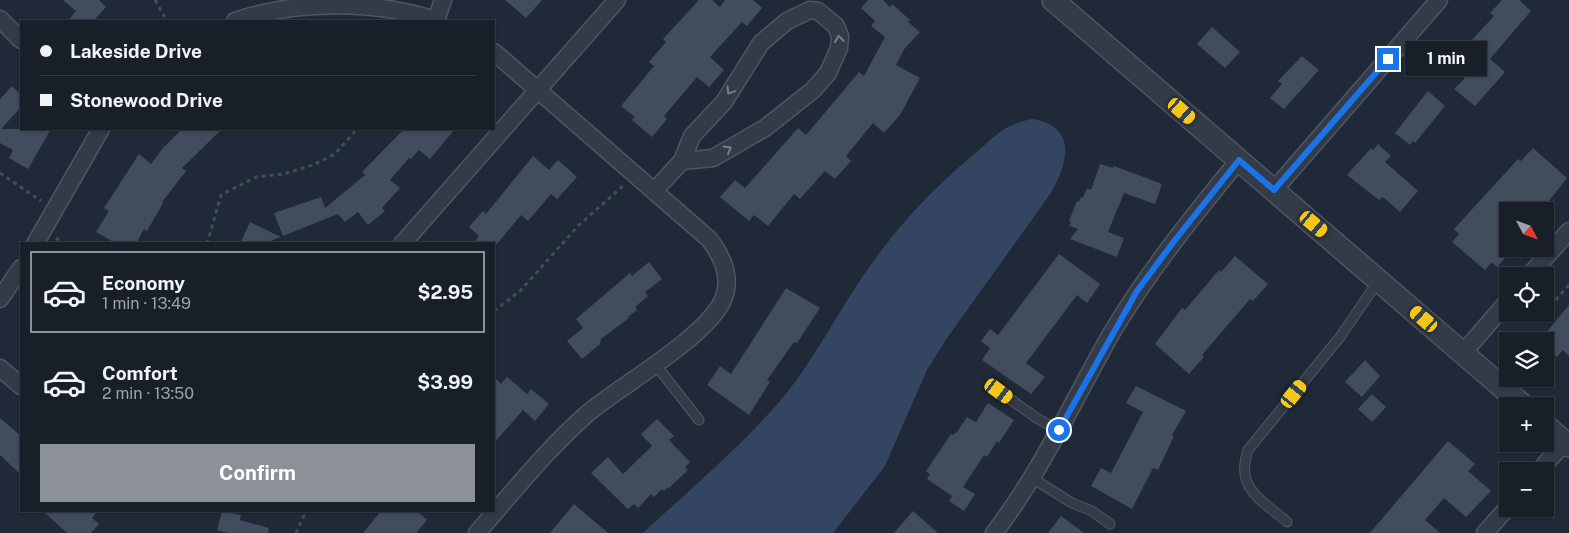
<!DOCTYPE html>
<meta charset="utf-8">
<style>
:root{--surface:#181f29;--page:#252c35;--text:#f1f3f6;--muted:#9fa2a8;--line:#363d46;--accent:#8c9099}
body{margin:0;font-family:"Public Sans",sans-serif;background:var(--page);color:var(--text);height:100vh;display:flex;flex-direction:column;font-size:19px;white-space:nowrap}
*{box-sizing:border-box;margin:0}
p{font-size:16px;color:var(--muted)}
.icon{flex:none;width:28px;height:28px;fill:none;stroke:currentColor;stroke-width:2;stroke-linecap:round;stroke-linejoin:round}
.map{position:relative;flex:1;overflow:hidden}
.side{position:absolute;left:20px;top:242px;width:475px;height:270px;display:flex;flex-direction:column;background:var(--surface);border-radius:0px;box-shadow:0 1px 4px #0004,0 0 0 1px var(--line)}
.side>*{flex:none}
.hud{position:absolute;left:20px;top:20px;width:475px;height:110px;border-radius:0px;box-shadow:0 1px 4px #0004,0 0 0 1px var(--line);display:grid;align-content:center;height:110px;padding:0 20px;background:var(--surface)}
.needle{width:32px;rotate:131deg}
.fabs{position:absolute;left:1499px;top:202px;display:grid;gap:10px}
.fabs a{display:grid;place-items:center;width:55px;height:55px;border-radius:0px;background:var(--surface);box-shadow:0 1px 4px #0004,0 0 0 1px var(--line);font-size:25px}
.end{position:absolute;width:22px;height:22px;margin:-11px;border:6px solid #1a73e8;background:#fff;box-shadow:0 0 0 2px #fff}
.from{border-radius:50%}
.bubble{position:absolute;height:35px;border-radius:0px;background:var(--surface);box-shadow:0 1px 4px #0004,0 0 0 1px var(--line);font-size:16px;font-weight:700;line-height:35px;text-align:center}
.car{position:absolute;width:15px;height:30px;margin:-15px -8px;border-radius:6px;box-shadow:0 0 4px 1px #0007;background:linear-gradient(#f5c518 24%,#345 0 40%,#f5c518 0 76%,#345 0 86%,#f5c518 0)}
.hud b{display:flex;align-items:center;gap:18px;height:48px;font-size:19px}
.hud b+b{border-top:1px solid var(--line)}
.hud i{width:12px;height:12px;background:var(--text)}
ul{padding:9px 0 0;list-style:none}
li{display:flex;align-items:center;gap:15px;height:82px;margin:0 10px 8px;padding:0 10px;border:2px solid transparent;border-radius:0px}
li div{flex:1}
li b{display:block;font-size:19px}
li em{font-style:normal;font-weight:700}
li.selected{border-color:var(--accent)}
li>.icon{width:45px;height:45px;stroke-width:1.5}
.action{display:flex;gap:10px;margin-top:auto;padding:10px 20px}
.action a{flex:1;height:58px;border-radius:0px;background:var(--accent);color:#fff;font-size:20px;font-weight:700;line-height:58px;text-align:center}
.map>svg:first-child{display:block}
</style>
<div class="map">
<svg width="1569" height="533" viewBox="0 0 1569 533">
<rect width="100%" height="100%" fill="#202937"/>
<!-- water -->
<path fill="#334560" d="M1032 119C1078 126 1068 163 1051 193L947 338 927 370 885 466 833 533H643C686 493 732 454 772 410 809 370 833 320 863 276 894 230 930 191 972 156 995 137 1002 125 1032 119Z"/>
<!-- building -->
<g fill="#414c5d">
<path d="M63 0H99L106 7 93 21H68L76 11Z"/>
<path d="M505 0H542L526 18Z"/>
<path d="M699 0H712L720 7 725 0H753L762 8 747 26 742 22 710 57 724 70 709 87 697 77 664 116 667 119 652 137 632 120 635 117 621 106 654 66 649 62 666 42 663 39Z"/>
<path d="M868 0H883L890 7 892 4 910 20 908 22 920 32 905 48 896 65 920 78 900 115 884 133 873 123 846 156 851 161 835 179 825 171 800 199 794 194 768 226 754 215 749 221 720 197 735 180 745 188 798 128 806 135 859 72 864 76 885 37 871 26 875 21 861 8Z"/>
<path d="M1502 0H1519L1531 11 1490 59 1505 72 1475 106 1454 89 1465 78 1462 76 1470 67 1457 56 1494 16 1490 13Z"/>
<path d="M1212 27 1240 52 1225 68 1197 44Z"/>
<path d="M1302 56 1319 70 1284 109 1270 98 1282 84 1278 81Z"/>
<path d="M12 86 21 95V107L1 129H51L28 169 9 158 13 150 0 143V99Z"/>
<path d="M1428 91 1445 106 1415 143 1413 141 1410 145 1395 133Z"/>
<path d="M182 129H222L182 168 186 171 162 202 163 203 147 231 144 229 136 244H117L96 232 109 211 104 208 139 154 151 164 163 148Z"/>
<path d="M404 129H455L430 159 419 150 411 159 409 158 390 180 400 188 382 208 385 211 368 225 358 212 345 222 338 214 283 236 274 213 321 197 325 208 365 175 362 172Z"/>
<path d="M1378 144 1391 156 1385 162 1418 191 1400 212 1383 197 1379 200 1347 175 1371 148 1373 150Z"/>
<path d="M1533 148 1567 178 1541 211H1508V255L1497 267 1492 262 1485 270 1452 242 1459 234 1454 229 1518 159 1521 161Z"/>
<path d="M533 156 549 170 558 160 577 177 557 199 551 194 528 221 521 215 497 244H473L479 236 469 227 483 211 486 214Z"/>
<path d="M1100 164 1113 168 1114 166 1162 184 1155 204 1124 193 1108 232 1124 238 1117 257 1070 239 1078 229 1069 226 1071 222 1069 221 1077 201 1079 202 1081 197 1083 198 1087 188 1091 190Z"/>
<path d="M250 222 281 237 262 244H240Z"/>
<path d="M1059 254 1100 284 1087 303 1077 295 1026 363 1045 377 1031 394 982 360 990 348 981 341 990 329 998 335Z"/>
<path d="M1235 256 1268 284 1253 301 1250 299 1202 355 1204 357 1189 374 1155 344 1182 308 1185 310 1219 270 1221 272Z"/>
<path d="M649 262 662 279 645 292 648 296 635 307 637 310 628 317 629 318 601 339 600 344 582 359 567 341 583 328 576 319 630 273 632 276Z"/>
<path d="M786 288 820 308 797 343 794 342 767 380 770 382 749 415 707 385 720 366 731 374Z"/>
<path d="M1569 305V356L1563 350 1557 357 1545 347V341H1539Z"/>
<path d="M1365 360 1380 376 1362 397 1345 382Z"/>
<path d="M494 377 501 384 507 377 527 394 531 389 549 404 535 421 523 410 494 443Z"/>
<path d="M1136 386 1186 411 1172 435 1174 436 1158 470 1153 468 1132 509 1091 486 1101 468 1111 473 1143 412 1126 403Z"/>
<path d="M1372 394 1386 407 1372 422 1358 409Z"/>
<path d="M988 403 1014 420 999 443 997 441 987 457 984 455 963 487 975 494 964 511 949 501 952 496 927 479 930 474 926 471 951 434 953 435 957 432 967 417 976 422Z"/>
<path d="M0 418 21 436V475L0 455Z"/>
<path d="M657 419 674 436 669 440 690 462 685 467 688 470 669 488 668 487 664 491 662 489 654 497 651 494 638 508 634 504 628 509 591 473 608 457 623 474 652 446 641 434Z"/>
<path d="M1448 441 1475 464 1468 471 1491 491 1466 517 1444 498 1425 520 1440 533H1370Z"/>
<path d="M574 504 608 533H550Z"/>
<path d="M43 511H98L92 518 99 524 91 533H67Z"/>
<path d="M222 511 241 515 240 520 269 528 268 533H229L217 530Z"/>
<path d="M381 511H417L427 520 416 533H363Z"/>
<path d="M913 511 938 533H894Z"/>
<path d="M1061 516 1084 533H1048Z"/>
</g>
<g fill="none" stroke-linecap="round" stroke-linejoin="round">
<!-- service casing -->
<g stroke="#4e5663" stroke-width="11">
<g id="service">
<path d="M655 364 699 420"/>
<path d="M999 391 1038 419 1059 430"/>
<path d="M1032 478 1072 503 1092 511 1110 524"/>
<path d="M1287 522C1261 499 1235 489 1248 450L1340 337 1379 280"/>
</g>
</g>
<!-- minor casing -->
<g stroke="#4e5663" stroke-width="19">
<g id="minor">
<path d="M0 19 21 40"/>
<path d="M436 20 443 0"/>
<path d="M235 21C297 0 376 0 438 21"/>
<path d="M655 190 682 161 692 136 724 102 761 43 787 21 810 10 818 11 836 26 840 36 839 48 828 73 813 90 765 128 713 158 682 161"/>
<path d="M1274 190 1439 0"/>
<path d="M35 244 101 129"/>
<path d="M402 244 617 0"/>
<path d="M1529 276 1569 231"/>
<path d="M0 299 21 268"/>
<path d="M1463 353 1508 301"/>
<path d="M0 368 21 386"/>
<path d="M1539 471 1565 442"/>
<path d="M477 533C513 492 547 449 588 413 623 384 702 340 722 302 733 279 723 257 709 239L494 52"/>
<path d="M994 533C1041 472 1073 401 1111 334 1148 272 1193 216 1239 160"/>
<path d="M1485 533 1508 507"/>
</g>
</g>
<!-- tertiary casing -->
<g stroke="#4e5663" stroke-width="24">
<g id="tertiary">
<path d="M1053 0 1524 406"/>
<path d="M1545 425 1569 446"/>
</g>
</g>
<!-- path -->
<g stroke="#3c5153" stroke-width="3" stroke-dasharray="4 4" stroke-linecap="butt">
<path d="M155 0 167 21"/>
<path d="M0 173 41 201"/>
<path d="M56 238 65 244"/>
<path d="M207 244 221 195 256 177 284 174 313 165 335 154 357 129"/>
<path d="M494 311 520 291 579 225 624 185"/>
<path d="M1545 312 1569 285"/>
<path d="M1537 321 1544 314"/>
<path d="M296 533 306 511"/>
</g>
<!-- service -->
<use href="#service" stroke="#333b48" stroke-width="9"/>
<!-- minor -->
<use href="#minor" stroke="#333b48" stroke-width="16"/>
<!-- tertiary -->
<use href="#tertiary" stroke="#333b48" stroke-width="21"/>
</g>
<!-- one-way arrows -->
<defs><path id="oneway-chevron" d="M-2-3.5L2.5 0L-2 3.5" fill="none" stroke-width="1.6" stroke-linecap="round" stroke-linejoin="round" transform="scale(1.25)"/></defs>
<g stroke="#767f8d">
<use href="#oneway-chevron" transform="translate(839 39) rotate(-96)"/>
<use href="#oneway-chevron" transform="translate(730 91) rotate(121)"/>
<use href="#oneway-chevron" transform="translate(728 149) rotate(-30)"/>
</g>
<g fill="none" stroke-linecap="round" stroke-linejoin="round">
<!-- route -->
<path stroke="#1a73e8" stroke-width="6" d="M1059 430 1137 291 1175 240 1239 160 1274 190 1388 59"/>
</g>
</svg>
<div class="fabs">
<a><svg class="needle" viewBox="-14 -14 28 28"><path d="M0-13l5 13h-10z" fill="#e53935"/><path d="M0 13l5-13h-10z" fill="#9fa2a8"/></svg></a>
<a><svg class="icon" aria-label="locate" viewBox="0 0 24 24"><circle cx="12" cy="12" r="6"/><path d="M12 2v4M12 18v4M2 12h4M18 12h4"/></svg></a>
<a><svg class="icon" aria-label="layers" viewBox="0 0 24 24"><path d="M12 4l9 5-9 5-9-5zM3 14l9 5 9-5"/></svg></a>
<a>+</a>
<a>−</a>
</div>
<i class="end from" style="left:1059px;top:430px"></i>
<i class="end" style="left:1388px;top:59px"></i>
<div class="bubble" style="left:1405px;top:41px;width:82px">1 min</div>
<i class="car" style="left:1182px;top:111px;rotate:131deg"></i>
<i class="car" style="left:1314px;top:224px;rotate:130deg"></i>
<i class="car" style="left:1424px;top:319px;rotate:311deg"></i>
<i class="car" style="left:999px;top:391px;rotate:126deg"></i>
<i class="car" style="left:1294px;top:394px;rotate:39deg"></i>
<div class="hud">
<b><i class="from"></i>Lakeside Drive</b>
<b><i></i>Stonewood Drive</b>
</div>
<section class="side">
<ul>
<li class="selected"><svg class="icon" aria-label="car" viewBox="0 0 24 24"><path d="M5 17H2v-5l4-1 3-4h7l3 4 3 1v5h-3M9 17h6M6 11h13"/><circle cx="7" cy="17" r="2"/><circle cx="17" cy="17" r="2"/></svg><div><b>Economy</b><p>1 min · 13:49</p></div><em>$2.95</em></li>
<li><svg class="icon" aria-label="car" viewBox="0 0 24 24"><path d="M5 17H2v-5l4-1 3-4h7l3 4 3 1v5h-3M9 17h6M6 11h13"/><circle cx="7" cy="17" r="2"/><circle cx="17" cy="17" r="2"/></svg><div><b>Comfort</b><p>2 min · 13:50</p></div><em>$3.99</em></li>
</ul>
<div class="action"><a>Confirm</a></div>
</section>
</div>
